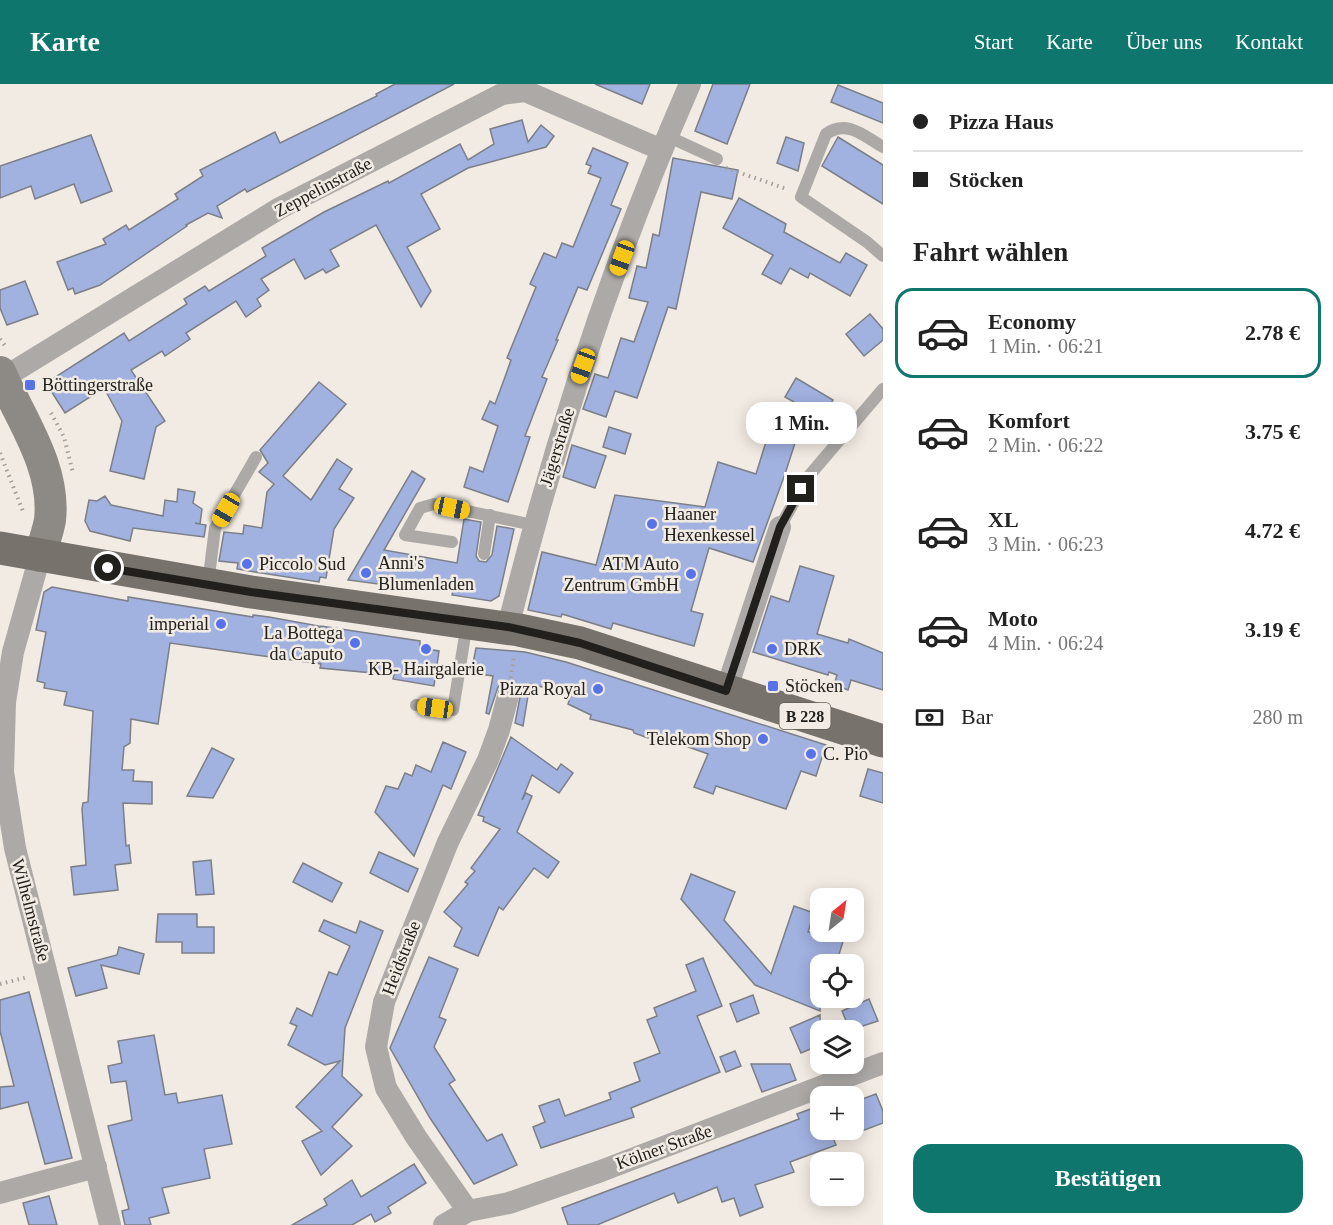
<!DOCTYPE html>
<html lang="de">
<meta charset="utf-8">
<style>
:root{--surface:#fff;--page:#f6f6f6;--text:#222;--muted:#767676;--line:#e0e0e0;--accent:#0f766e}
body{margin:0;font-family:"Times New Roman",serif;background:var(--page);color:var(--text);height:100vh;display:flex;flex-direction:column;font-size:22px;white-space:nowrap}
*{box-sizing:border-box;margin:0}
p{font-size:20px;color:var(--muted)}
.icon{flex:none;width:33px;height:33px;fill:none;stroke:currentColor;stroke-width:2;stroke-linecap:round;stroke-linejoin:round}
.map{position:relative;flex:1;overflow:hidden}
.sheet{display:flex;flex-direction:column;background:var(--surface);width:450px}
.sheet>*{flex:none}
.banner{display:grid;align-content:center;height:132px;padding:0 30px;background:var(--surface)}
.needle{width:39px;rotate:30deg}
.tools{position:absolute;left:810px;top:804px;display:grid;gap:12px}
.tools a{display:grid;place-items:center;width:54px;height:54px;border-radius:12px;background:var(--surface);box-shadow:0 3px 15px #0003;font-size:30px}
.end{position:absolute;width:27px;height:27px;margin:-14px;border:8px solid #22201d;background:#fff;box-shadow:0 0 0 3px #fff}
.from{border-radius:50%}
.bubble{position:absolute;height:42px;border-radius:18px;background:var(--surface);box-shadow:0 3px 15px #0003;font-size:20px;font-weight:700;line-height:42px;text-align:center}
.car{position:absolute;width:18px;height:36px;margin:-18px -9px;border-radius:8px;box-shadow:0 0 4px 2px #0007;background:linear-gradient(#f5c518 24%,#345 0 40%,#f5c518 0 76%,#345 0 86%,#f5c518 0)}
.banner b{display:flex;align-items:center;gap:21px;height:57px;font-size:22px}
.banner b+b{border-top:2px solid var(--line)}
.banner i{width:15px;height:15px;background:var(--text)}
ul{padding:0;list-style:none}
li{display:flex;align-items:center;gap:18px;height:90px;margin:0 12px 9px;padding:0 18px;border:3px solid transparent;border-radius:18px}
li div{flex:1}
li b{display:block;font-size:22px}
li em{font-style:normal;font-weight:700}
li.selected{border-color:var(--accent)}
li>.icon{width:54px;height:54px;stroke-width:1.5}
h2{padding:0 30px;font-size:27px;line-height:72px}
.pay{display:flex;align-items:center;gap:15px;height:66px;padding:0 30px;font-size:22px}
.pay p{margin-inline-start:auto}
.primary-button{display:flex;gap:12px;margin-top:auto;padding:12px 30px}
.primary-button a{flex:1;height:69px;border-radius:18px;background:var(--accent);color:#fff;font-size:24px;font-weight:700;line-height:69px;text-align:center}
header{display:flex;align-items:center;gap:36px;box-sizing:border-box;height:84px;padding:0 30px;background:var(--accent);color:#fff}
header strong{font-size:28px}
nav{display:flex;gap:33px;margin-inline-start:auto;font-size:21px}
main{display:flex;flex:1;min-height:0}
.map>svg:first-child{display:block}
</style>
<header>
<strong>Karte</strong>
<nav><a>Start</a><a>Karte</a><a>Über uns</a><a>Kontakt</a></nav>
</header>
<main>
<div class="map">
<svg width="883" height="1141" viewBox="0 0 883 1141">
<rect width="100%" height="100%" fill="#f2ebe3"/>
<!-- building -->
<g fill="#a1b1e0" stroke="#7c7f87" stroke-width="1.5">
<path d="M395 0H454L247 108 245 105 217 122 222 134 208 129 186 141 187 142 100 201 75 210 73 204 68 206 57 178 106 160 103 155 126 141 129 146 178 115 175 110 203 92 200 86 275 48 280 59 377 12 376 10Z"/>
<path d="M595 0H650L642 20Z"/>
<path d="M713 0H750L727 60 695 47Z"/>
<path d="M838 1 883 19V39L831 18Z"/>
<path d="M522 36 528 58 541 41 554 52 546 63 468 84 421 110 440 145 407 163 431 207 421 223 376 141 330 166 339 182 326 189 323 185 305 195 294 175 261 195 269 206 257 215 261 222 246 233 236 217 186 249 190 255 165 272 162 267 131 286 165 337 156 343 144 395 110 387 122 337 104 304 65 329 46 299 124 249 129 257 187 220 184 215 205 202 209 207 266 172 262 164 324 128 388 97 389 99 460 60 468 76 494 60 490 45Z"/>
<path d="M91 51 112 107 81 119 74 100 35 115 31 102 0 114V82Z"/>
<path d="M786 53 804 59 798 87 777 79Z"/>
<path d="M838 53 883 81V120L822 82Z"/>
<path d="M593 64 628 79 611 121 621 125 587 206 578 203 556 256H558L542 293 547 295 525 352 530 353 508 418 464 403 470 383 483 388 498 342 482 335 490 317 495 320 505 293 511 276 507 274 536 203 530 200 544 169 556 174 562 159 573 163 601 94 588 89 591 82 586 80Z"/>
<path d="M673 74 738 86 732 115 701 108 676 225 668 223 637 314 615 307 606 333 583 325 595 290 608 294 621 254 634 258 648 218 629 214 637 182 646 184 653 150 659 152Z"/>
<path d="M739 114 786 140 784 148 840 179 846 169 867 181 850 212 810 189 808 194 790 184 781 200 762 190 773 171 723 144Z"/>
<path d="M25 197 38 230 7 241 0 224V206Z"/>
<path d="M870 230 883 245V256L864 272 846 250Z"/>
<path d="M796 294 833 316 822 334 785 313Z"/>
<path d="M319 298 346 320 283 392 311 416 337 375 352 385 339 405 354 414 334 445 326 494 320 493 319 498 255 488 237 485 238 479 219 477 224 448 243 450 244 441 262 444 267 408 274 400 259 388 268 379 260 366Z"/>
<path d="M609 343 631 350 625 370 603 363Z"/>
<path d="M769 348 796 356 785 390 753 478 709 464 691 527 703 530 694 562 613 539 611 545 562 530 561 533 528 526 542 468 596 481 615 411 705 423 718 378 756 390Z"/>
<path d="M572 361 606 372 595 404 563 393Z"/>
<path d="M412 387 425 395 384 466 457 479 464 435 481 438 476 472 479 477 486 478 492 471 497 442 514 445 499 512 491 517 452 511 454 503 380 493 378 500 348 496Z"/>
<path d="M178 405 195 408 193 419 202 425 200 440 195 439 206 441 204 453 133 444 130 457 90 447 85 437 89 416 97 417 105 412 111 421 163 432 165 416 177 418Z"/>
<path d="M800 482 834 492 817 550 848 559 849 555 883 569V606L851 596 848 606 834 601 837 591 829 588 828 591 753 568 771 512 789 518Z"/>
<path d="M52 503 128 517V513L253 533V531L269 533 319 542 318 548 321 542 420 557V564L439 567 434 602 393 595 394 591 320 584 321 580 170 559 158 640 131 635 130 659 124 663 122 686H134L133 697 152 698V720L123 719 126 762 129 761 131 779 115 781 118 806 74 811 71 783 86 781 82 725 83 719 88 718 93 627 64 621 67 608 44 604 45 599 37 597 46 548 36 546 44 508Z"/>
<path d="M476 564 525 568 566 578 826 661 816 692 801 687 786 725 716 702 713 710 694 703 708 670 649 649 648 654 634 649 633 646 590 635 591 631 568 620 571 610 530 600 523 642 515 639 521 608 517 602 505 599 498 603 489 630 486 629 493 592 471 589Z"/>
<path d="M511 653 557 686 561 680 573 689 559 709 532 691 522 716 526 709 532 712 517 748 559 778 548 794 534 784 503 826 499 823 478 872 454 862 462 844 444 828 468 800 465 798 475 787 471 784 500 745 483 737 484 733 478 731Z"/>
<path d="M443 658 466 668 451 705 443 701 414 772 375 728 386 702 398 705 405 689 412 692 416 681 431 688Z"/>
<path d="M212 664 234 675 213 714 187 712Z"/>
<path d="M868 685 883 689V719L860 712Z"/>
<path d="M379 768 418 785 408 808 370 789Z"/>
<path d="M211 776 214 810 196 811 193 778Z"/>
<path d="M303 779 342 799 332 818 293 798Z"/>
<path d="M691 790 735 808 724 836 771 890 794 822 814 829 808 848H846L836 880H822L820 876V927L755 901 681 815Z"/>
<path d="M158 830H197V843H214V869H182V858H156Z"/>
<path d="M324 836 356 849 360 837 383 847 345 944 342 992 362 1011 332 1043 352 1062 321 1091 302 1057 322 1047 296 1023 340 977 325 981 288 961 297 942 290 939 297 924 312 932 329 888 337 891 350 862 319 847Z"/>
<path d="M119 863 144 870 139 890 101 881 107 904 76 912 68 884 117 871Z"/>
<path d="M429 873 458 885 439 933 446 936 434 963 455 996 449 1000 487 1057 502 1050 517 1081 474 1100 430 1034 390 964Z"/>
<path d="M703 874 722 922 697 932 720 988 631 1024 634 1033 541 1064 533 1043 545 1038 539 1022 559 1015 565 1032 611 1015 609 1009 640 997 634 979 660 969 647 936 657 932 654 924 696 907 686 881Z"/>
<path d="M29 908 72 1074 45 1080 28 1018 0 1025V1003L14 1002 0 947V916Z"/>
<path d="M753 911 759 929 737 938 730 920Z"/>
<path d="M869 915 878 937 850 946 842 927Z"/>
<path d="M820 931V961L801 969 790 944Z"/>
<path d="M154 951 165 1011 176 1009 178 1019 222 1011 232 1060 204 1065 210 1094 162 1104 169 1129 149 1134 151 1141H125L122 1127 129 1125 108 1042 132 1036 126 997 111 999 108 982 122 979 118 957Z"/>
<path d="M735 967 741 982 726 988 720 973Z"/>
<path d="M751 980H790L796 996 762 1008Z"/>
<path d="M876 1010 883 1027V1039L854 1050V1018Z"/>
<path d="M816 1023 820 1035V1046H830L836 1061 790 1078 794 1088 755 1101 763 1123 740 1132 734 1114 722 1118 717 1103 678 1119 674 1109 597 1141H568L562 1124 799 1035 797 1030Z"/>
<path d="M414 1080 426 1099 388 1123 391 1129 375 1138 371 1130 352 1141H292L327 1121 324 1115 352 1096 361 1113Z"/>
<path d="M49 1112 57 1141H29L23 1119Z"/>
</g>
<g fill="none" stroke-linecap="round" stroke-linejoin="round">
<!-- path -->
<g stroke="#a39e98" stroke-width="4" stroke-dasharray="1.5 4.5" stroke-linecap="butt">
<path d="M726 84 787 105"/>
<path d="M0 255 7 264"/>
<path d="M51 329 64 353 73 389"/>
<path d="M0 369 24 430"/>
<path d="M511 594 514 571"/>
<path d="M0 900 28 893"/>
</g>
<!-- lane -->
<g stroke="#aca9a6" stroke-width="12">
<path d="M667 52 717 75"/>
<path d="M883 63C864 52 847 35 826 50L801 113 867 158 883 172"/>
<path d="M780 443 808 393 883 305"/>
<path d="M452 458 405 451 420 424 434 420 533 441"/>
<path d="M484 470 490 431"/>
<path d="M208 500 215 444 256 373"/>
<path d="M416 621 453 626 467 539"/>
</g>
<!-- street -->
<g stroke="#aca9a6" stroke-width="22">
<path d="M3 294 280 124 502 10 525 7 662 66"/>
<path d="M40 472 13 568 5 618 3 688 15 764 110 1141"/>
<path d="M508 543C554 358 613 175 690 0"/>
<path d="M726 607 780 443"/>
<path d="M0 1109 96 1083"/>
<path d="M468 1127 416 1053 386 1004 376 963 384 918 448 758 488 676 499 646 508 612"/>
<path d="M444 1141 468 1127 509 1119 601 1087 883 979"/>
</g>
<!-- secondary -->
<path stroke="#8d8984" stroke-width="32" d="M0 288C20 334 56 383 50 436 48 448 43 460 40 472"/>
<!-- primary -->
<path stroke="#77726c" stroke-width="33" d="M0 464 251 508 519 546 580 559 883 657"/>
</g>
<g fill="none" stroke-linecap="round" stroke-linejoin="round">
<!-- route -->
<path stroke="#22201d" stroke-width="8" d="M108 484 251 508 508 543 580 559 726 607 780 443 801 405"/>
</g>
<!-- markers -->
<g fill="#5773e9" stroke="#f2ebe3" stroke-width="2">
<rect x="24" y="295" width="12" height="12" rx="3"/>
<circle cx="652" cy="440" r="6"/>
<circle cx="247" cy="480" r="6"/>
<circle cx="366" cy="489" r="6"/>
<circle cx="691" cy="490" r="6"/>
<circle cx="221" cy="540" r="6"/>
<circle cx="355" cy="559" r="6"/>
<circle cx="426" cy="565" r="6"/>
<circle cx="772" cy="565" r="6"/>
<rect x="767" y="596" width="12" height="12" rx="3"/>
<circle cx="598" cy="605" r="6"/>
<circle cx="763" cy="655" r="6"/>
<circle cx="811" cy="670" r="6"/>
</g>
<g text-anchor="middle" stroke-width="5" stroke-linejoin="round" paint-order="stroke">
<!-- shield labels -->
<rect fill="#f2ebe3" stroke="#605d58" stroke-width="1.5" x="779.5" y="619" width="51" height="26" rx="4.5"/>
<g font-size="16" font-weight="bold" fill="#22201d">
<text x="805" y="638">B 228</text>
</g>
<!-- street labels -->
<g font-size="18" fill="#22201d" stroke="#f2ebe3">
<text transform="translate(323 103) rotate(-28)" y="6">Zeppelinstraße</text>
<text transform="translate(557 363) rotate(-73)" y="6">Jägerstraße</text>
<text transform="translate(31 826) rotate(75)" y="6">Wilhelmstraße</text>
<text transform="translate(401 874) rotate(-69)" y="6">Heidstraße</text>
<text transform="translate(664 1063) rotate(-20)" y="6">Kölner Straße</text>
</g>
<!-- poi labels -->
<g font-size="18" fill="#22201d" stroke="#f2ebe3" text-anchor="start">
<text x="42" y="307">Böttingerstraße</text>
<text x="664" y="436">Haaner<tspan x="664" dy="21">Hexenkessel</tspan></text>
<text x="378" y="485">Anni's<tspan x="378" dy="21">Blumenladen</tspan></text>
<text x="259" y="486">Piccolo Sud</text>
<text x="679" y="486" text-anchor="end">ATM Auto<tspan x="679" dy="21">Zentrum GmbH</tspan></text>
<text x="209" y="546" text-anchor="end">imperial</text>
<text x="343" y="555" text-anchor="end">La Bottega<tspan x="343" dy="21">da Caputo</tspan></text>
<text x="784" y="571">DRK</text>
<text x="426" y="591" text-anchor="middle">KB- Hairgalerie</text>
<text x="785" y="608">Stöcken</text>
<text x="586" y="611" text-anchor="end">Pizza Royal</text>
<text x="751" y="661" text-anchor="end">Telekom Shop</text>
<text x="823" y="676">C. Pio</text>
</g>
</g>
</svg>
<div class="tools">
<a><svg class="needle" viewBox="-14 -14 28 28"><path d="M0-13l5 13h-10z" fill="#e53935"/><path d="M0 13l5-13h-10z" fill="#767676"/></svg></a>
<a><svg class="icon" aria-label="locate" viewBox="0 0 24 24"><circle cx="12" cy="12" r="6"/><path d="M12 2v4M12 18v4M2 12h4M18 12h4"/></svg></a>
<a><svg class="icon" aria-label="layers" viewBox="0 0 24 24"><path d="M12 4l9 5-9 5-9-5zM3 14l9 5 9-5"/></svg></a>
<a>+</a>
<a>−</a>
</div>
<i class="end from" style="left:108px;top:484px"></i>
<i class="end" style="left:801px;top:405px"></i>
<div class="bubble" style="left:746px;top:318px;width:111px">1 Min.</div>
<i class="car" style="left:622px;top:174px;rotate:200deg"></i>
<i class="car" style="left:583px;top:282px;rotate:200deg"></i>
<i class="car" style="left:452px;top:424px;rotate:102deg"></i>
<i class="car" style="left:226px;top:426px;rotate:210deg"></i>
<i class="car" style="left:435px;top:624px;rotate:278deg"></i>
</div>
<section class="sheet">
<div class="banner">
<b><i class="from"></i>Pizza Haus</b>
<b><i></i>Stöcken</b>
</div>
<h2>Fahrt wählen</h2>
<ul>
<li class="selected"><svg class="icon" aria-label="car" viewBox="0 0 24 24"><path d="M5 17H2v-5l4-1 3-4h7l3 4 3 1v5h-3M9 17h6M6 11h13"/><circle cx="7" cy="17" r="2"/><circle cx="17" cy="17" r="2"/></svg><div><b>Economy</b><p>1 Min. · 06:21</p></div><em>2.78 €</em></li>
<li><svg class="icon" aria-label="car" viewBox="0 0 24 24"><path d="M5 17H2v-5l4-1 3-4h7l3 4 3 1v5h-3M9 17h6M6 11h13"/><circle cx="7" cy="17" r="2"/><circle cx="17" cy="17" r="2"/></svg><div><b>Komfort</b><p>2 Min. · 06:22</p></div><em>3.75 €</em></li>
<li><svg class="icon" aria-label="car" viewBox="0 0 24 24"><path d="M5 17H2v-5l4-1 3-4h7l3 4 3 1v5h-3M9 17h6M6 11h13"/><circle cx="7" cy="17" r="2"/><circle cx="17" cy="17" r="2"/></svg><div><b>XL</b><p>3 Min. · 06:23</p></div><em>4.72 €</em></li>
<li><svg class="icon" aria-label="car" viewBox="0 0 24 24"><path d="M5 17H2v-5l4-1 3-4h7l3 4 3 1v5h-3M9 17h6M6 11h13"/><circle cx="7" cy="17" r="2"/><circle cx="17" cy="17" r="2"/></svg><div><b>Moto</b><p>4 Min. · 06:24</p></div><em>3.19 €</em></li>
</ul>
<div class="pay"><svg class="icon" aria-label="cash" viewBox="0 0 24 24"><path d="M3 7h18v10H3z"/><circle cx="12" cy="12" r="2"/></svg>Bar<p>280 m</p></div>
<div class="primary-button"><a>Bestätigen</a></div>
</section>
</main>
